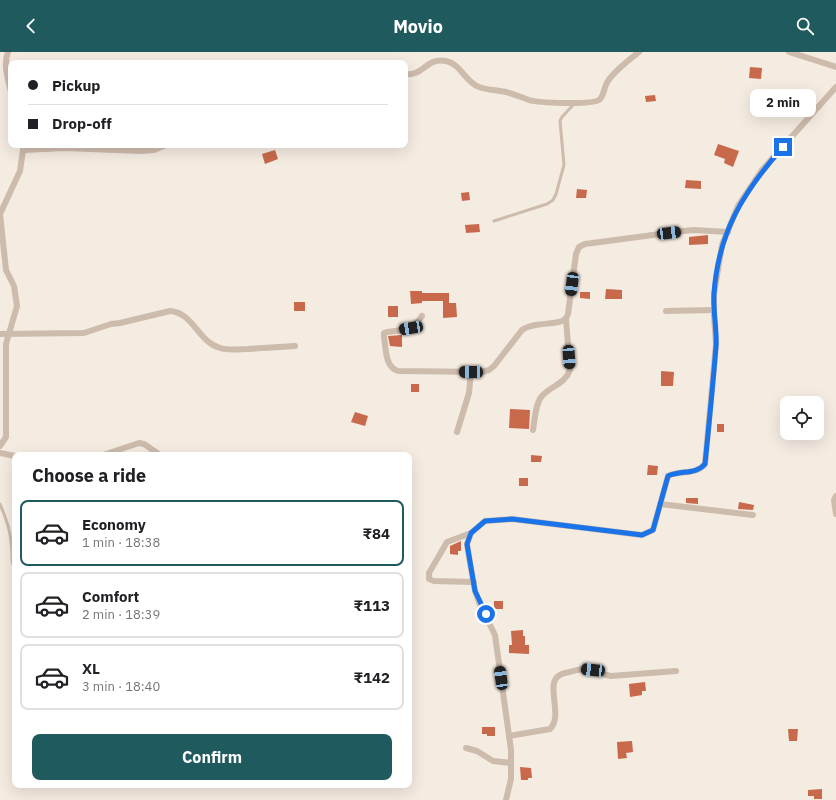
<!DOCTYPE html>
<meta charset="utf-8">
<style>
:root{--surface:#fff;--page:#f6f6f6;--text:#202124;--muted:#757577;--line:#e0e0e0;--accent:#1f5a5e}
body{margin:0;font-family:"IBM Plex Sans",sans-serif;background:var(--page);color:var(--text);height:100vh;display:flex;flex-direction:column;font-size:15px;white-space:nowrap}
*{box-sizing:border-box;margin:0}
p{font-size:13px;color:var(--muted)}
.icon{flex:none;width:22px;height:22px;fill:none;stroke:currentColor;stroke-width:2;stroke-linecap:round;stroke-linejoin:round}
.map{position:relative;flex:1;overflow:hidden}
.details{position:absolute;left:12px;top:400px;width:400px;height:336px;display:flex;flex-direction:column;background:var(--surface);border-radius:8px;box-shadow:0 4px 16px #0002}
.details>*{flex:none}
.banner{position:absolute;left:8px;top:8px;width:400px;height:88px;border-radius:8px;box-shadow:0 4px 16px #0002;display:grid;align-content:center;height:88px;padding:0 20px;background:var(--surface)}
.fabs{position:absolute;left:780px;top:344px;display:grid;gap:8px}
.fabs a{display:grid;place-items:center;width:44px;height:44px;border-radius:8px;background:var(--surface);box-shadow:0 4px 16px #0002;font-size:20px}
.end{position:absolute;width:18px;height:18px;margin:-9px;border:5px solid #1a73e8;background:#fff;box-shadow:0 0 0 2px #fff}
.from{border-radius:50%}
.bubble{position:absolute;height:28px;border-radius:8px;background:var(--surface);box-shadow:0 4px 16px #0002;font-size:13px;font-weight:700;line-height:28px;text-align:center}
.car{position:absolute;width:12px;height:24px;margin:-12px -6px;border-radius:5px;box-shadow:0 0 3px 1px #0007;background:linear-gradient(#222 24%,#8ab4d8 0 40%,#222 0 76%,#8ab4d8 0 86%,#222 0)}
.banner b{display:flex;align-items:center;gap:14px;height:38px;font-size:15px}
.banner b+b{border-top:1px solid var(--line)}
.banner i{width:10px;height:10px;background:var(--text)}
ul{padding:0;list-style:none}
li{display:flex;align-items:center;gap:12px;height:66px;margin:0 8px 6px;padding:0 12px;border:2px solid var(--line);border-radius:8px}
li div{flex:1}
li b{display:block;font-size:15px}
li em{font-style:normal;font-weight:700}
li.active{border-color:var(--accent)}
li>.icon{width:36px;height:36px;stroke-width:1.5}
h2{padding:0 20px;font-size:18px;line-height:48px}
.button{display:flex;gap:8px;margin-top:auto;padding:8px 20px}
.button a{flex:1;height:46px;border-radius:8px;background:var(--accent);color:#fff;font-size:16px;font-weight:700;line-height:46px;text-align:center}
header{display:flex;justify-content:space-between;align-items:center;height:52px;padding:0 20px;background:var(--accent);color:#fff;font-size:18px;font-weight:700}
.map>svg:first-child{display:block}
</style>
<header><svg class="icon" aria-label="back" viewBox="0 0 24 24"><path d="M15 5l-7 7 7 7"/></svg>Movio<svg class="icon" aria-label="search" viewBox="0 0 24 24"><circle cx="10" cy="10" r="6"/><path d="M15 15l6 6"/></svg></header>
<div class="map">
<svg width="836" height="748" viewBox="0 0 836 748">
<rect width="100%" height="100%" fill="#f4ebe1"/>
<!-- building -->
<g fill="#c8694b">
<path d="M750 15 762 16 761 27 749 26Z"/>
<path d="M655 43 656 49 646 50 645 44Z"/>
<path d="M718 92 739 99 733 115 724 111 725 107 714 103Z"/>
<path d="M275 98 278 107 265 112 262 102Z"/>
<path d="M686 128 701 129V137L685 136Z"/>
<path d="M577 137 587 138 586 146H576Z"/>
<path d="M469 140 470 148 462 149 461 141Z"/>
<path d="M479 172 480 180 466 181 465 173Z"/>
<path d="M708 183V192L689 193V185Z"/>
<path d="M606 237 622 238V247H605Z"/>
<path d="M410 239H422V241H449V251H456L457 265 443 266V249H422V251L411 252Z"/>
<path d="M580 240H590V247L580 246Z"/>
<rect x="294" y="250" width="11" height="9"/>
<rect x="388" y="254" width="10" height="11"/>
<path d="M402 283V295L390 294 388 284Z"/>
<path d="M661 319 674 320 673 334H661Z"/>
<rect x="411" y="332" width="8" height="8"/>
<path d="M510 357 530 358 529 377 509 376Z"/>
<path d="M355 360 368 364 365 374 351 370Z"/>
<rect x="717" y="372" width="7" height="8"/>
<path d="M531 403 542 404 541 410H531Z"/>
<path d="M648 413 658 414 657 423H647Z"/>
<rect x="519" y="426" width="9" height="8"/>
<path d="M686 446H698V452L686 451Z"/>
<path d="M739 450 754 453 753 458 738 457Z"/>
<path d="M461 489V499H458V503L450 502V494Z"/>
<rect x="494" y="549" width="9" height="8"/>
<path d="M523 578V584H525V593H529V602L509 601V593H512L511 579Z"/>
<path d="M645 630 646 639H642V643L630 645 629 632Z"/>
<path d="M482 675H495V684H487V682H482Z"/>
<path d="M788 677H798L797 689H789Z"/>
<path d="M632 689 633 700 626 701 627 706 618 707 617 690Z"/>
<path d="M520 715 531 716 532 726H528V728H521Z"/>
<path d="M822 737V747H814V744H808V738Z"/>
</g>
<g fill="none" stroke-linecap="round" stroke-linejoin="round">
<!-- service -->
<g stroke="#cdbbac" stroke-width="3">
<path d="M494 169 547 152 553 148 556 142 564 113 560 69 562 65 574 52"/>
<path d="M0 452C8 471 11 481 12 502 12 507 11 512 15 516"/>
</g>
<!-- minor -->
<g stroke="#cdbbac" stroke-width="6">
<path d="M8 0C3 13 8 26 11 40"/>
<path d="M789 0 836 15"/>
<path d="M405 22C423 25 426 5 446 9 461 12 465 30 479 35 487 38 497 38 506 40 514 42 521 45 529 48 539 51 590 53 599 48 604 45 604 34 608 29 614 19 629 8 639 0"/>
<path d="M23 98 65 96 141 99 154 98 166 93"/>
<path d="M666 259 714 258"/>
<path d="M422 264C411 280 406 277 387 280L384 281V285C386 297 385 315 398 319L482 320 489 318 494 314 522 278C534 269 558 274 565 267 566 267 568 262 568 262L576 202 579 195 585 192 683 179 694 178 728 180"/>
<path d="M0 282 84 281 111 272 120 271 170 259C194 261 197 289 220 296 229 299 239 297 248 297 264 296 279 295 295 294"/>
<path d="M533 378C535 367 535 352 542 344 551 334 565 332 570 318L566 267"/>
<path d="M457 380 469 341 471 320"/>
<path d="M0 394 6 385V292L17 254 14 234 6 218 0 162 20 119 23 98V93"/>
<path d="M0 401 15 404"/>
<path d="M103 403 139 391 144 392 160 403"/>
<path d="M836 444 834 448 836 462"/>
<path d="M660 452 753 463"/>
<path d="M471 481 447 490 429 521V527L434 529 474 530"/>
<path d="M509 684 550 677C564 664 544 631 560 623 563 621 566 621 569 620 574 619 579 617 584 617 594 617 602 623 611 624L676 619"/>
<path d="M466 696 477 699 493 709 511 711"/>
<path d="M506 748 511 727V698L495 583 480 553 475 539 470 511 467 492 471 481 485 469 512 467 642 483 653 478 668 424C680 418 696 423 705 412L716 292 714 264V242L722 193 738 154 762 118 836 35"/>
</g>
</g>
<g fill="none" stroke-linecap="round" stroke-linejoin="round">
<!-- route -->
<path stroke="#1a73e8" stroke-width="5" d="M486 562 475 539 467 492 471 481 485 469 512 467 642 483 653 478 668 424C680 418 696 423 705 412 709 372 713 333 716 294 717 277 713 260 714 242 718 181 743 140 783 95"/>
</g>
</svg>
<div class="fabs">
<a><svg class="icon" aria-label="locate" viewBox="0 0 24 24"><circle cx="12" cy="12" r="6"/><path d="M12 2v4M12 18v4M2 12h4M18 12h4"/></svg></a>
</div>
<i class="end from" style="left:486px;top:562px"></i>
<i class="end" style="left:783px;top:95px"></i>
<div class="bubble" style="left:750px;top:37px;width:66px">2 min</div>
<i class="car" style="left:669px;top:181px;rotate:83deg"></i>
<i class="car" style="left:572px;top:232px;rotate:187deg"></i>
<i class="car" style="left:411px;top:276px;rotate:261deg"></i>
<i class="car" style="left:569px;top:305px;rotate:176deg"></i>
<i class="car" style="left:471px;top:320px;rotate:271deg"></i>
<i class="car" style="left:593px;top:618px;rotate:276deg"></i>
<i class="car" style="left:501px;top:626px;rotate:352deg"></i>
<div class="banner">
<b><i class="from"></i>Pickup</b>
<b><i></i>Drop-off</b>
</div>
<section class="details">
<h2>Choose a ride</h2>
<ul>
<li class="active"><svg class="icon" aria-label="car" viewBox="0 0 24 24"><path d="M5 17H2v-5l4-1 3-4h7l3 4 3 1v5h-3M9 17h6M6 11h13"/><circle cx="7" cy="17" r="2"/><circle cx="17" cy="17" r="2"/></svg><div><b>Economy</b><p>1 min · 18:38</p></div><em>₹84</em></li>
<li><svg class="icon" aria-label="car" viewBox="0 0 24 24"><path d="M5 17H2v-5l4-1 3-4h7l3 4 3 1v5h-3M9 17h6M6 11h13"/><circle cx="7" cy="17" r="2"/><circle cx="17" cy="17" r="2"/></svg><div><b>Comfort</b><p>2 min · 18:39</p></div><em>₹113</em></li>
<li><svg class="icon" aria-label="car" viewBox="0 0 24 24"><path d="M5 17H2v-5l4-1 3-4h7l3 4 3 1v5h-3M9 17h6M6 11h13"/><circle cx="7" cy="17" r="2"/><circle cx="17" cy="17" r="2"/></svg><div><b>XL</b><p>3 min · 18:40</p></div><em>₹142</em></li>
</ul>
<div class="button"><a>Confirm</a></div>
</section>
</div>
